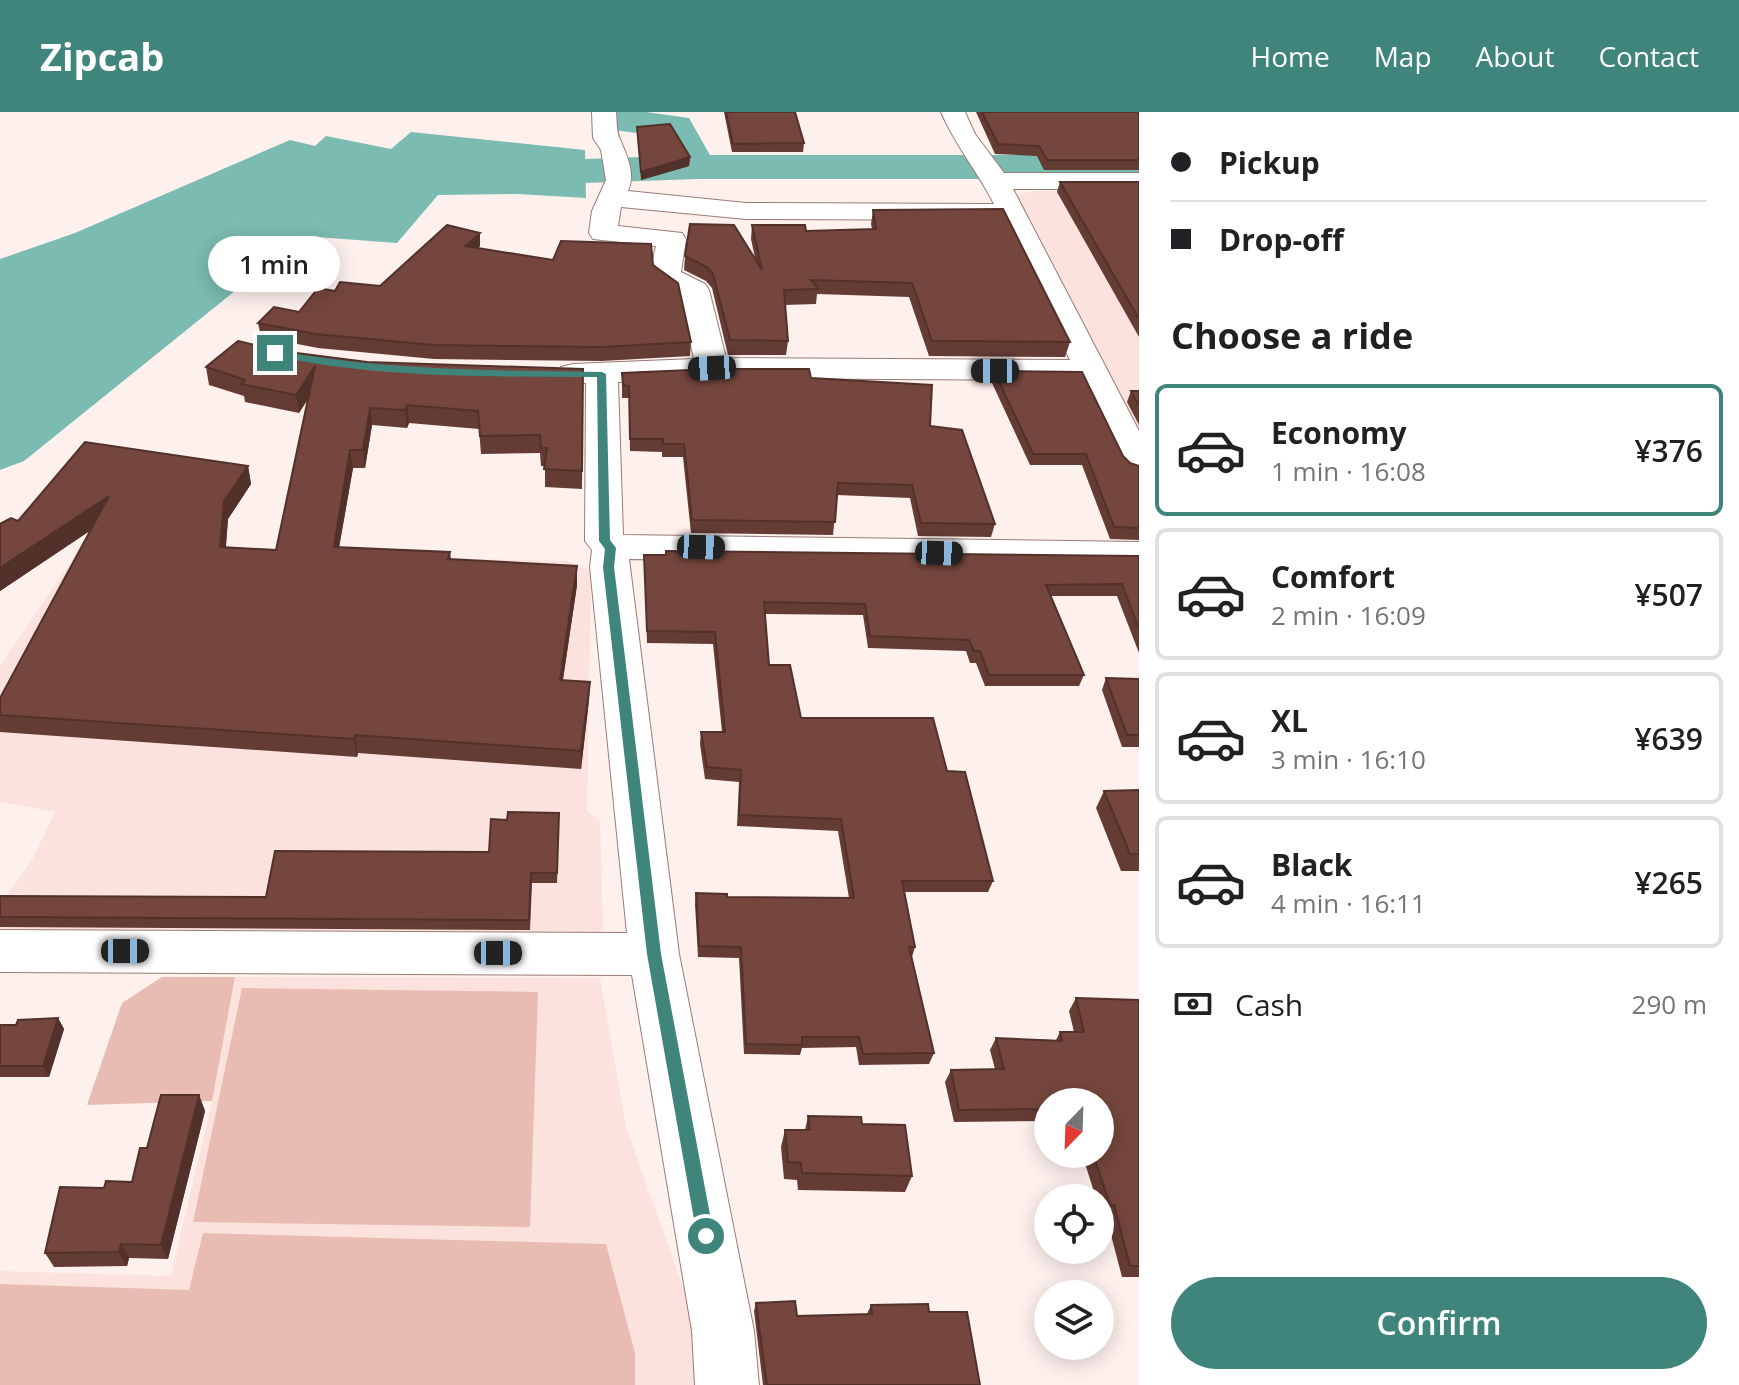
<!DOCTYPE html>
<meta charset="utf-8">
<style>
:root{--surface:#fff;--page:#f2f2f2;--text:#202124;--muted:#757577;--line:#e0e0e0;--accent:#3f857c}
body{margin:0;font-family:"Open Sans",sans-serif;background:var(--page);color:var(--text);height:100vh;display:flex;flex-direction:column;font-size:30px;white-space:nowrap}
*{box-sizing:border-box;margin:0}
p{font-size:26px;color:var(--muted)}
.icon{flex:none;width:44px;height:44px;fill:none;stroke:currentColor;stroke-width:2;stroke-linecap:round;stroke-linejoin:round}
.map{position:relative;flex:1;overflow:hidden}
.drawer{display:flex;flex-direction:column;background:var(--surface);width:600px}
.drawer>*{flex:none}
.banner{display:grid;align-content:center;height:176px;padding:0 32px;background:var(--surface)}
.needle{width:52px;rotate:203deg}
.tools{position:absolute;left:1034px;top:976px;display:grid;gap:16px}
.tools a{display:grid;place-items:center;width:80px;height:80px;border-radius:50%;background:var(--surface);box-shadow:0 4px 20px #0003;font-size:40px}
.end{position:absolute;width:36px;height:36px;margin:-18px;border:10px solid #3f857c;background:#fff;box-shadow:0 0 0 4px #fff}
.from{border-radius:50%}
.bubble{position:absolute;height:56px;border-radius:28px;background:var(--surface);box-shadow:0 4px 20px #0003;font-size:26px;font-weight:600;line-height:56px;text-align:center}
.car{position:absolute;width:24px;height:48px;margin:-24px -12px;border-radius:10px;box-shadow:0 0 6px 2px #0007;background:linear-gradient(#222 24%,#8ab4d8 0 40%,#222 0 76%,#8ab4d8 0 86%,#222 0)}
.banner b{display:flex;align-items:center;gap:28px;height:76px;font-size:30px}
.banner b+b{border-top:2px solid var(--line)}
.banner i{width:20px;height:20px;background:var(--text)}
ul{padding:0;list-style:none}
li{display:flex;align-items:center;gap:24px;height:132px;margin:0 16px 12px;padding:0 16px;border:4px solid var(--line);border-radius:12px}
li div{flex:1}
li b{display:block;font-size:30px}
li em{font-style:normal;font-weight:600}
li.current{border-color:var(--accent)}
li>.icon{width:72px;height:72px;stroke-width:1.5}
h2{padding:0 32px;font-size:36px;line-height:96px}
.pay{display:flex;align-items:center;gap:20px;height:88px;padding:0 32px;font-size:30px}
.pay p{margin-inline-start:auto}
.action{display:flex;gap:16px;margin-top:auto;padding:16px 32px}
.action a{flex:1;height:92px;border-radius:48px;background:var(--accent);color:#fff;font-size:32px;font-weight:600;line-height:92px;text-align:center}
header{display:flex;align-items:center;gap:48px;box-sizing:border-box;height:112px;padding:0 40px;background:var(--accent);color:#fff}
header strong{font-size:38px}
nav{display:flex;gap:44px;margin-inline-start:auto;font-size:28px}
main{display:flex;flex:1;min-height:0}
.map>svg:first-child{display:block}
</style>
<header>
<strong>Zipcab</strong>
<nav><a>Home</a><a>Map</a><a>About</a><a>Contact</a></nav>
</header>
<main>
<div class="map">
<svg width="1139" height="1273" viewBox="0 0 1139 1273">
<rect width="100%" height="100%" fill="#fef0ed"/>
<!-- built -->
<g fill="#fbe2dd">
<path d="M1035 79H1139V331L1016 83Z"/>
<path d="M79 438 568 449 591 459 587 699 600 709 603 816 587 830 0 829V793L32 748 55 700 0 690V554Z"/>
<path d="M235 865 600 866 626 1015 695 1208 699 1273H0V1159L171 1164 212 989Z"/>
</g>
<!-- green -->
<g fill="#e8bcb3">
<path d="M162 865H235L212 989 87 993 122 891Z"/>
<path d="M242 876 538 880 530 1115 193 1110Z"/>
<path d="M203 1121 606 1132 635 1241V1273H0V1172L189 1178Z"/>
</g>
<!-- water -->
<path fill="#7bbbb1" d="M411 20 585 38 586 86 518 82 438 83 397 131 303 124 24 349 0 358V147L75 121 290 28 315 34 326 24 391 37Z"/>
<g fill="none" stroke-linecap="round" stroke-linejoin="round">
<!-- river -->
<path fill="#7bbbb1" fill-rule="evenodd" d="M607 0H646L689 6 710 43H1139V67H697L584 71 570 68 564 59 570 50 584 47 671 44 661 24 613 18 608 10Z"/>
<!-- street casing -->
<g stroke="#997b76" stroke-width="2">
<path id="street" d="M592 0H616C617 8 616 20 620 27 627 45 636 60 628 79L746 91 994 92C978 60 955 33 941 0H965L975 22 1004 61H1139V77H1013L1139 319V364L1127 360 1121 353 1080 268 712 266 618 270 623 423 1139 430V454L629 447 679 842 754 1219 759 1273H695L692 1219 632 863 0 860V818L627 821 590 455 592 438 585 429 586 271 561 269 557 262 561 255 573 252 694 247 680 183C652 168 648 166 656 134L593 127 589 121 592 99 606 68 601 38 593 26ZM621 95 746 107 1002 108 1070 248 726 246 709 178 705 172 681 160 686 127 682 121 618 114Z"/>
</g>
<!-- street -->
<use href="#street" fill="#fff" fill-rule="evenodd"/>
</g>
<!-- wall -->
<g fill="#653c34">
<path d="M724 0H795L804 31 803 40H732Z"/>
<path d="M976 0H1139V58H1044L1037 44 995 42Z"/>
<path d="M637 15 690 45 689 54 641 68Z"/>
<path d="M1060 70H1139V225L1057 80Z"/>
<path d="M873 98 1070 230 1065 245 929 244 909 185 817 182 816 192 785 193 788 229 786 243H728L712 176 706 169 684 158 685 144 755 146 751 127 752 113 806 119 872 117 871 112Z"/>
<path d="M480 121V134L478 136 553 148 653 153 691 230 690 244 602 249 434 247 318 236 261 225 258 211 299 200 335 179 380 174Z"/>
<path d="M281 239 367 250 583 257 582 377 545 375V354H541L540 341 481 342 479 317 409 311 407 316 372 313 365 356H353L339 435 450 440 451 447 577 473 563 568 590 570 589 588 581 657 358 641 357 645 0 620V586L91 418 0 479V412L248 354 251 372 228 407 226 435 276 438 308 286 299 301 245 290 244 284 209 273 206 255Z"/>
<path d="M994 259 1123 344 1130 351 1139 354V428L1110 427 1082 353H1030L992 271Z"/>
<path d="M622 261 811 266 930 314 995 412 991 425 918 424 910 386 837 383 833 423 691 421 683 345H662V340L630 339 629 286H622Z"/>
<path d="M1131 279H1139V313L1127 290Z"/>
<path d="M644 443 1139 444V541L1117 484H1051L1084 563 1079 574H985L976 551H970L966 539 868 536 863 503 765 502 769 553 801 606 947 659 993 769 988 780H905L915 835 912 845 934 941 929 952 859 953 856 935 802 936 800 943 744 942 739 846 698 845 695 792 696 781 727 785 849 786 838 719 737 714 739 670 705 667 700 632 701 620H722L713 532 647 531Z"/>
<path d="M1106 566 1139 567V635H1122L1102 578Z"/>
<path d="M1139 678V759H1121L1096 696 1104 679Z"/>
<path d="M559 701 557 771H532L530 818 0 815V784L266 785 489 740 507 708Z"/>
<path d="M1076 886 1139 888V1165H1122L1106 1104 1102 1105 1100 1099V1086H1096L1082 1042H1100V990H1048V1009L954 1010 945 970 951 958 995 957 990 938 996 926 1056 928 1060 920H1074L1069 899Z"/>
<path d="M58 906 64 917 49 965H0V913H16Z"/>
<path d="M199 983 205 999 168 1147 129 1146 127 1154 54 1155 45 1141 104 1076 132 1070 147 1036Z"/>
<path d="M808 1004 862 1012 912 1064 905 1080 798 1078 797 1068 784 1067 781 1035 785 1018H805Z"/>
<path d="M756 1191 797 1204 867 1202 871 1193 929 1200 980 1273H763L754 1199Z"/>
</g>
<!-- shaded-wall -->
<g fill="#52312b">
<path d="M690 45 689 54 641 68V60Z"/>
<path d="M480 121V134L466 148 465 134Z"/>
<path d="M315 254 318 272 299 301 296 283Z"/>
<path d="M407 293 409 311 407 316 405 298Z"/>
<path d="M370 296 372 313 365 356 363 338Z"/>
<path d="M350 338 353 356 336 453 334 435Z"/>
<path d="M248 354 251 372 228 407 224 453 220 435 224 389Z"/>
<path d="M109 384 115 402 0 479V456Z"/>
<path d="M577 454V473L560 586V568Z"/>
<path d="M590 570 589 588 581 657V639Z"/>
<path d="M355 623 358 641 357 645 354 627Z"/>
<path d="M58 906 64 917 49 965 43 954Z"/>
<path d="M199 983 205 999 168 1147 161 1133Z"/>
<path d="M121 1132 129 1146 127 1154 119 1140Z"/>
</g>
<!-- building -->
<g fill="#75463d" stroke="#52312b" stroke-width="2">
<path d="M726 0H795L804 31 733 32Z"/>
<path d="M982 0H1139V48H1047L1039 34 998 32Z"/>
<path d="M670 12 690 45 641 60 637 15Z"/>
<path d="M1060 70H1139V207Z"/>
<path d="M1003 97 1070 230 932 229 912 171 811 168 818 177 784 178 788 229 730 228 713 162 707 155 685 144 690 112 734 113 762 158 752 113H805L806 119 876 117 873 98Z"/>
<path d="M447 113 480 121 465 134 553 148 561 129 651 132 653 153 678 171 691 230 602 235 433 233 316 222 258 211 274 195 299 200 318 176 335 179 340 170 380 174Z"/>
<path d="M238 229 281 239 367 250 583 257 582 359 544 357 547 336H541L540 323 480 324 478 299 407 293 405 298 370 296 363 338H350L334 435 450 440 448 447 577 454 560 568 590 570 581 639 355 623 354 627 0 603V586L109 384 0 456V412L11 406 18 409 85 330 248 354 224 389 220 435 276 438 315 254 296 283 241 272 245 268 206 255Z"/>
<path d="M713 257H809L811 266 932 273 930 314 962 318 995 412 921 411 912 373 838 371 835 410 692 408 684 332H663V327H630L629 274 623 273 622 261Z"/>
<path d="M994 259 1082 260 1123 344 1130 351 1139 354V416L1114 415 1086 342H1033Z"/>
<path d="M1131 279H1139V294Z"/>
<path d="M666 439 1139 444V517L1122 472 1046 473 1084 563H989L980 539H974L969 528 870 524 865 492 764 490 769 553H790L801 606H933L947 659 965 660 993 769H902L915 835H909L934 941 863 942 859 925H802V933L746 932 741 835 699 834 696 781 727 782V785L854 786 841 707 739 703 741 658 707 655 701 620H725L715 520 647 519 644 443H666Z"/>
<path d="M1106 566 1139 567V623H1127Z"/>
<path d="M1139 678V742H1130L1104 679Z"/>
<path d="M508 700 559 701 557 761H531L529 808 0 805V784L266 785 275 739 489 740 491 707 507 708Z"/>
<path d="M1076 886 1139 888V1154H1130L1114 1093H1110L1093 1042H1100V990H1048V997L959 998 951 958 1004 957 996 926 1062 929 1060 920H1084Z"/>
<path d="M58 906 43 954H0V913H16L18 908Z"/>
<path d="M161 983H199L161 1133 121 1132 119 1140 45 1141 60 1075 104 1076 106 1069 132 1070 140 1036H147Z"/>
<path d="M808 1004 861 1005 862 1012 905 1013 912 1064 802 1061 801 1051 788 1050 785 1018H810Z"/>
<path d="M795 1189 797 1204 872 1202 871 1193 928 1192 929 1200H967L980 1273H767L756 1191Z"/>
</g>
<!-- route -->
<path fill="#3f857c" d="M275 238C383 259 492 258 602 260L606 262 610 428 616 436 614 455 661 842 714 1124 712 1130 706 1133 699 1130 697 1124 647 842 603 455 605 437 599 429 597 265C489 264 378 267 271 243Z"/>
</svg>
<div class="tools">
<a><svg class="needle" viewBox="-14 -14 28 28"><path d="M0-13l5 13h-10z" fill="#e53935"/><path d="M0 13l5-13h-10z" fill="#757577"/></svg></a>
<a><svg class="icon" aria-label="locate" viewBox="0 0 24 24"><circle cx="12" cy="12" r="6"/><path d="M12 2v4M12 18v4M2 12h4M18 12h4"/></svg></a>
<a><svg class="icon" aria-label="layers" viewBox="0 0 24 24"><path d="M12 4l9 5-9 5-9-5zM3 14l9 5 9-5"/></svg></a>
</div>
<i class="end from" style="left:706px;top:1124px"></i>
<i class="end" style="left:275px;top:241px"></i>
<div class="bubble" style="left:208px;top:124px;width:132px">1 min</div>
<i class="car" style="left:712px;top:256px;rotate:267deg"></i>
<i class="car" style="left:995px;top:259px;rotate:270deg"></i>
<i class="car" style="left:701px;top:435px;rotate:92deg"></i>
<i class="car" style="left:939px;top:441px;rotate:92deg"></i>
<i class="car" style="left:125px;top:839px;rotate:90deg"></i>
<i class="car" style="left:498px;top:841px;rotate:90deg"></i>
</div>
<section class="drawer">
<div class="banner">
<b><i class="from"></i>Pickup</b>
<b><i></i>Drop-off</b>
</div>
<h2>Choose a ride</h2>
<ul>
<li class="current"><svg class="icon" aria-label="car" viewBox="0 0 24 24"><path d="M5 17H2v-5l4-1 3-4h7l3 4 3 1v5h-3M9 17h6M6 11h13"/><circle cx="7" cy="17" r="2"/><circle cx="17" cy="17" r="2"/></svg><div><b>Economy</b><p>1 min · 16:08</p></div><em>¥376</em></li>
<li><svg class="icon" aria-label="car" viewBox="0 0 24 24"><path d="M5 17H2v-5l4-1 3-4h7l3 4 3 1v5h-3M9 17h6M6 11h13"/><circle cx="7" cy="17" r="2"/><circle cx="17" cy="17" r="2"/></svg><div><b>Comfort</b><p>2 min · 16:09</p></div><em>¥507</em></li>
<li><svg class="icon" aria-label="car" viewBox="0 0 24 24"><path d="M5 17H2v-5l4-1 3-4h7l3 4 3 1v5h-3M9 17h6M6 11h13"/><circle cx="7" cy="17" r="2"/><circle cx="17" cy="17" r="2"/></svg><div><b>XL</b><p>3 min · 16:10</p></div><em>¥639</em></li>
<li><svg class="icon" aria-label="car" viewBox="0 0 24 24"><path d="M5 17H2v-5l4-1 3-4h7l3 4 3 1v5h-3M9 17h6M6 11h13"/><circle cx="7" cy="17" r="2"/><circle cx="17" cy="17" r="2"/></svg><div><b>Black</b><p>4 min · 16:11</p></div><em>¥265</em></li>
</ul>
<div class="pay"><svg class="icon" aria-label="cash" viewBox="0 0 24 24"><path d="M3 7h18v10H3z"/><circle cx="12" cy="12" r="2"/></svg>Cash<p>290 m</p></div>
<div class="action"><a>Confirm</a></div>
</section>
</main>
